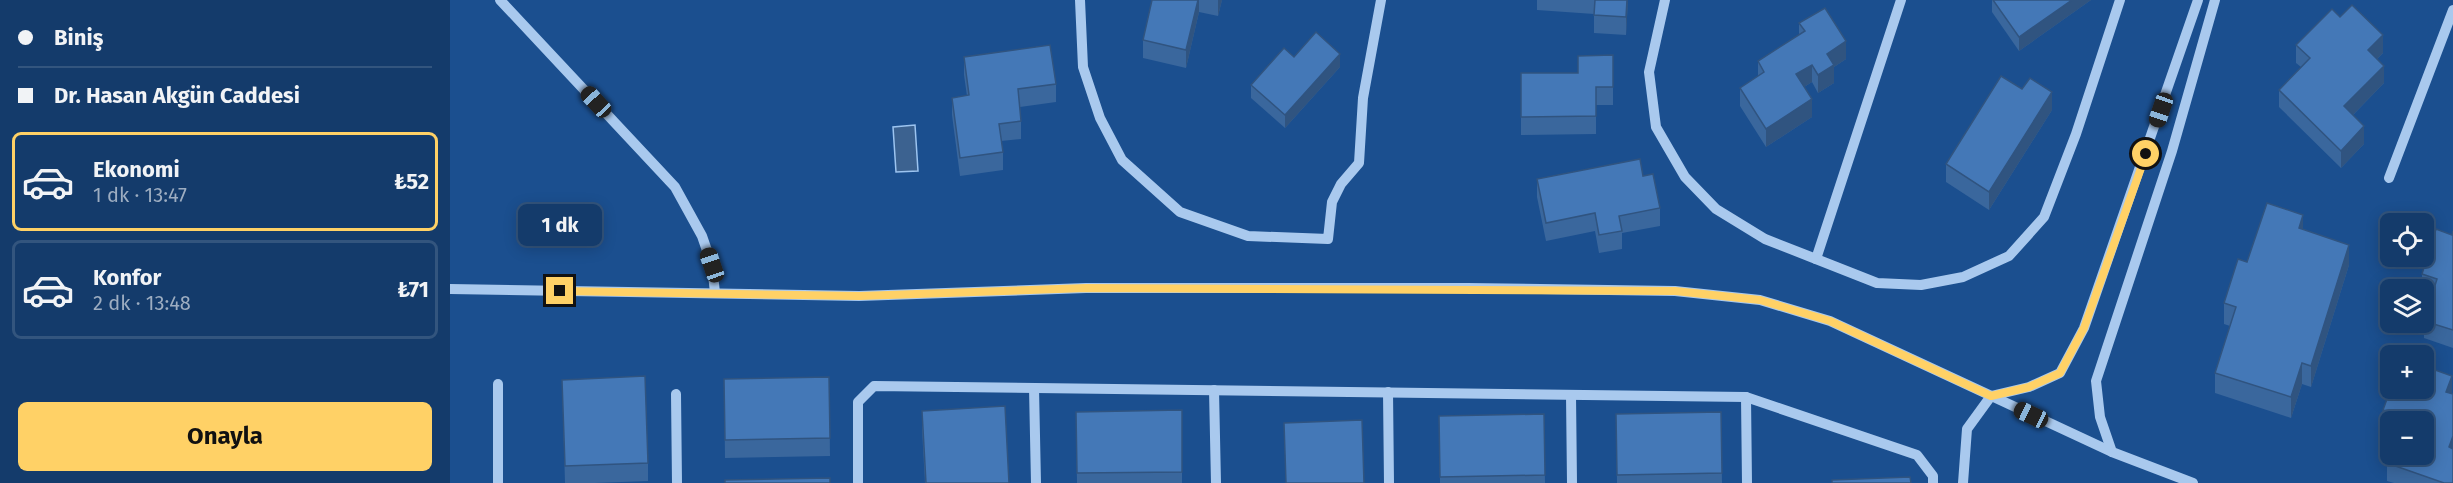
<!DOCTYPE html>
<html lang="tr">
<meta charset="utf-8">
<style>
:root{--surface:#143b6b;--page:#1d4271;--text:#f1f3f6;--muted:#9dadc1;--line:#33557e;--accent:#ffd166}
body{margin:0;font-family:"Fira Sans",sans-serif;background:var(--page);color:var(--text);height:100vh;display:flex;flex-direction:column;font-size:22px;white-space:nowrap}
*{box-sizing:border-box;margin:0}
p{font-size:20px;color:var(--muted)}
.icon{flex:none;width:33px;height:33px;fill:none;stroke:currentColor;stroke-width:2;stroke-linecap:round;stroke-linejoin:round}
.map{position:relative;flex:1;overflow:hidden}
.drawer{display:flex;flex-direction:column;background:var(--surface);width:450px}
.drawer>*{flex:none}
.hud{display:grid;align-content:center;height:132px;padding:0 18px;background:var(--surface)}
.tools{position:absolute;left:1930px;top:213px;display:grid;gap:12px}
.tools a{display:grid;place-items:center;width:54px;height:54px;border-radius:9px;background:var(--surface);box-shadow:0 3px 15px #0003,0 0 0 2px var(--line);font-size:30px}
.end{position:absolute;width:27px;height:27px;margin:-14px;border:8px solid #ffd166;background:#111;box-shadow:0 0 0 3px #111}
.from{border-radius:50%}
.bubble{position:absolute;height:42px;border-radius:9px;background:var(--surface);box-shadow:0 3px 15px #0003,0 0 0 2px var(--line);font-size:20px;font-weight:700;line-height:42px;text-align:center}
.car{position:absolute;width:18px;height:36px;margin:-18px -9px;border-radius:8px;box-shadow:0 0 4px 2px #0007;background:linear-gradient(#222 24%,#8ab4d8 0 40%,#222 0 76%,#8ab4d8 0 86%,#222 0)}
.hud b{display:flex;align-items:center;gap:21px;height:57px;font-size:22px}
.hud b+b{border-top:2px solid var(--line)}
.hud i{width:15px;height:15px;background:var(--text)}
ul{padding:0;list-style:none}
li{display:flex;align-items:center;gap:18px;height:99px;margin:0 12px 9px;padding:0 6px;border:3px solid var(--line);border-radius:9px}
li div{flex:1}
li b{display:block;font-size:22px}
li em{font-style:normal;font-weight:700}
li.active{border-color:var(--accent)}
li>.icon{width:54px;height:54px;stroke-width:1.5}
.cta{display:flex;gap:12px;margin-top:auto;padding:12px 18px}
.cta a{flex:1;height:69px;border-radius:9px;background:var(--accent);color:#111;font-size:24px;font-weight:700;line-height:69px;text-align:center}
main{display:flex;flex:1;min-height:0}
.map>svg:first-child{display:block}
</style>
<main>
<section class="drawer">
<div class="hud">
<b><i class="from"></i>Biniş</b>
<b><i></i>Dr. Hasan Akgün Caddesi</b>
</div>
<ul>
<li class="active"><svg class="icon" aria-label="car" viewBox="0 0 24 24"><path d="M5 17H2v-5l4-1 3-4h7l3 4 3 1v5h-3M9 17h6M6 11h13"/><circle cx="7" cy="17" r="2"/><circle cx="17" cy="17" r="2"/></svg><div><b>Ekonomi</b><p>1 dk · 13:47</p></div><em>₺52</em></li>
<li><svg class="icon" aria-label="car" viewBox="0 0 24 24"><path d="M5 17H2v-5l4-1 3-4h7l3 4 3 1v5h-3M9 17h6M6 11h13"/><circle cx="7" cy="17" r="2"/><circle cx="17" cy="17" r="2"/></svg><div><b>Konfor</b><p>2 dk · 13:48</p></div><em>₺71</em></li>
</ul>
<div class="cta"><a>Onayla</a></div>
</section>
<div class="map">
<svg width="2003" height="483" viewBox="0 0 2003 483">
<rect width="100%" height="100%" fill="#1b4f8f"/>
<!-- water -->
<path fill="#3c6290" stroke="#9cc4f0" stroke-width="1.5" d="M465 125 468 171 446 172 443 127Z"/>
<g fill="none" stroke-linecap="round" stroke-linejoin="round">
<!-- minor -->
<g stroke="#a9c9ee" stroke-width="10">
<path d="M50 0 225 187 252 236 262 265 265 293"/>
<path d="M630 0 633 67 650 118 672 160 730 212 798 236 878 239 882 202 891 184 909 163 913 98 931 0"/>
<path d="M1215 0 1199 72 1206 127 1235 177 1266 209 1315 239 1366 259"/>
<path d="M1451 0 1366 259 1427 283 1471 285 1513 277 1559 256 1594 217 1626 134 1670 0"/>
<path d="M1939 178 2003 10"/>
<path d="M0 289 409 296 636 288H1017L1225 291 1310 300 1380 321 1662 452 1743 483"/>
<path d="M584 388 586 483"/>
<path d="M764 390 766 483"/>
<path d="M938 392 939 483"/>
<path d="M226 394 227 483"/>
<path d="M1121 395 1122 483"/>
<path d="M1296 397 1297 483"/>
<path d="M1662 452 1650 417 1646 381 1722 151 1765 0"/>
<path d="M48 483V384"/>
<path d="M408 483V402L424 386 1296 397 1467 455 1483 476V483"/>
<path d="M1513 483 1517 429 1541 396 1579 387 1610 373 1634 328 1748 0"/>
</g>
</g>
<!-- wall -->
<g fill="#3a679d">
<path d="M702 0H772L768 16 749 12 736 68 693 58V40Z"/>
<path d="M1087 0H1178L1176 35 1144 33V14L1087 10Z"/>
<path d="M1542 0H1641L1569 51 1542 12Z"/>
<path d="M1890 17 1933 53 1927 59 1934 83 1903 115 1914 144 1891 168 1829 107V90L1851 67 1846 63V45Z"/>
<path d="M1349 23 1396 59 1384 67V83L1368 93 1362 82 1354 87 1362 117 1316 147 1290 106V88L1308 77V61L1349 35Z"/>
<path d="M1163 55V105H1146V134L1071 135V73H1128Z"/>
<path d="M514 57 606 84V102L570 107 571 121V139L551 141 553 152V170L510 176 502 115V98L517 96 514 75Z"/>
<path d="M890 67 835 128 801 98V85Z"/>
<path d="M1602 110 1539 210 1496 182V164Z"/>
<path d="M1193 176 1210 208V226L1172 233V249L1149 253 1145 231 1096 241 1087 197V179Z"/>
<path d="M1853 230 1899 265 1861 387 1852 384 1841 418 1765 393V373L1780 326 1774 324V303L1797 262Z"/>
<path d="M2003 231V348L1974 338V319L1982 295 1974 293V290H1972V274L2002 235Z"/>
<path d="M379 377 380 456 275 458 274 379Z"/>
<path d="M112 380 198 463V481L145 483H115Z"/>
<path d="M2002 394 2003 483H1944L1937 481V463L1974 422H1941V431L1933 428V410Z"/>
<path d="M732 410V483H627L626 412Z"/>
<path d="M472 411 559 483H475L472 429Z"/>
<path d="M1271 412 1272 483H1167L1166 414Z"/>
<path d="M1094 414 1095 483H990L989 416Z"/>
</g>
<!-- shaded-wall -->
<g fill="#305480">
<path d="M748 0H749V12L736 68V50Z"/>
<path d="M768 0H772L768 16Z"/>
<path d="M1177 0H1178L1176 35V17Z"/>
<path d="M1622 0H1641L1569 51V37Z"/>
<path d="M1933 35V53L1918 68V50Z"/>
<path d="M1396 41V59L1384 67V83L1368 93V75L1377 54Z"/>
<path d="M890 54V67L835 128V115Z"/>
<path d="M1362 65V82L1346 92V74Z"/>
<path d="M1934 66V83L1894 124V106Z"/>
<path d="M1602 92V110L1539 210V192Z"/>
<path d="M1362 99V117L1316 147V129Z"/>
<path d="M1914 126V144L1891 168V151Z"/>
<path d="M1853 215V235L1849 228Z"/>
<path d="M1899 245V265L1861 387V366Z"/>
<path d="M1852 363V384L1841 418V397Z"/>
<path d="M2002 376V394L1996 392Z"/>
<path d="M2003 436V454L1999 447Z"/>
</g>
<!-- building -->
<g fill="#4478b7" stroke="#305480" stroke-width="1.5">
<path d="M702 0H748L736 50 693 40Z"/>
<path d="M1145 0H1177L1176 17 1144 15Z"/>
<path d="M1543 0H1622L1569 37Z"/>
<path d="M1902 5 1933 35 1918 50 1934 66 1894 106 1914 126 1891 151 1829 90 1860 58 1846 45 1882 9 1890 17Z"/>
<path d="M1375 8 1396 41 1377 54 1384 65 1368 75 1362 65 1346 74 1362 99 1316 129 1290 88 1314 72 1308 61 1355 31 1349 23Z"/>
<path d="M866 32 890 54 835 115 801 85 834 48 844 57Z"/>
<path d="M600 45 606 84 568 89 571 121 549 124 553 152 510 158 502 98 519 95 514 57Z"/>
<path d="M1163 55V87H1146V116L1071 117V73H1128V56Z"/>
<path d="M1551 76 1572 89 1580 78 1602 92 1539 192 1496 164Z"/>
<path d="M1190 159 1193 176 1203 174 1210 208 1169 216 1172 231 1149 235 1145 213 1096 223 1087 179Z"/>
<path d="M1817 203 1853 215 1849 228 1899 245 1861 366 1852 363 1841 397 1765 373 1786 307 1774 303 1788 259 1797 262Z"/>
<path d="M1986 229 2002 235 2003 231V330L1974 321 1987 279 1972 274Z"/>
<path d="M1974 366 2002 376 1996 392 2003 394V436L1999 447 2003 449V483H1994L1937 463 1941 453V454H1974V422H1952L1953 417 1933 410 1941 388H1974Z"/>
<path d="M195 376 198 463 115 466 112 380Z"/>
<path d="M379 377 380 438 275 440 274 379Z"/>
<path d="M555 406 559 483H476L472 411Z"/>
<path d="M732 410V472L627 473 626 412Z"/>
<path d="M1271 412 1272 473 1167 475 1166 414Z"/>
<path d="M1094 414 1095 475 990 477 989 416Z"/>
<path d="M912 420 914 483H836L834 423Z"/>
<path d="M1460 477 1461 483H1382V480Z"/>
<path d="M380 478V483H275V480Z"/>
</g>
<g fill="none" stroke-linecap="round" stroke-linejoin="round">
<!-- route -->
<path stroke="#ffd166" stroke-width="8" d="M110 291 409 296 636 288 1225 291 1310 300 1380 321 1541 396 1579 387 1610 373 1634 328 1696 154"/>
</g>
</svg>
<div class="tools">
<a><svg class="icon" aria-label="locate" viewBox="0 0 24 24"><circle cx="12" cy="12" r="6"/><path d="M12 2v4M12 18v4M2 12h4M18 12h4"/></svg></a>
<a><svg class="icon" aria-label="layers" viewBox="0 0 24 24"><path d="M12 4l9 5-9 5-9-5zM3 14l9 5 9-5"/></svg></a>
<a>+</a>
<a>−</a>
</div>
<i class="end from" style="left:1696px;top:154px"></i>
<i class="end" style="left:110px;top:291px"></i>
<div class="bubble" style="left:68px;top:204px;width:84px">1 dk</div>
<i class="car" style="left:146px;top:102px;rotate:317deg"></i>
<i class="car" style="left:1711px;top:110px;rotate:199deg"></i>
<i class="car" style="left:262px;top:265px;rotate:341deg"></i>
<i class="car" style="left:1581px;top:415px;rotate:295deg"></i>
</div>
</main>
